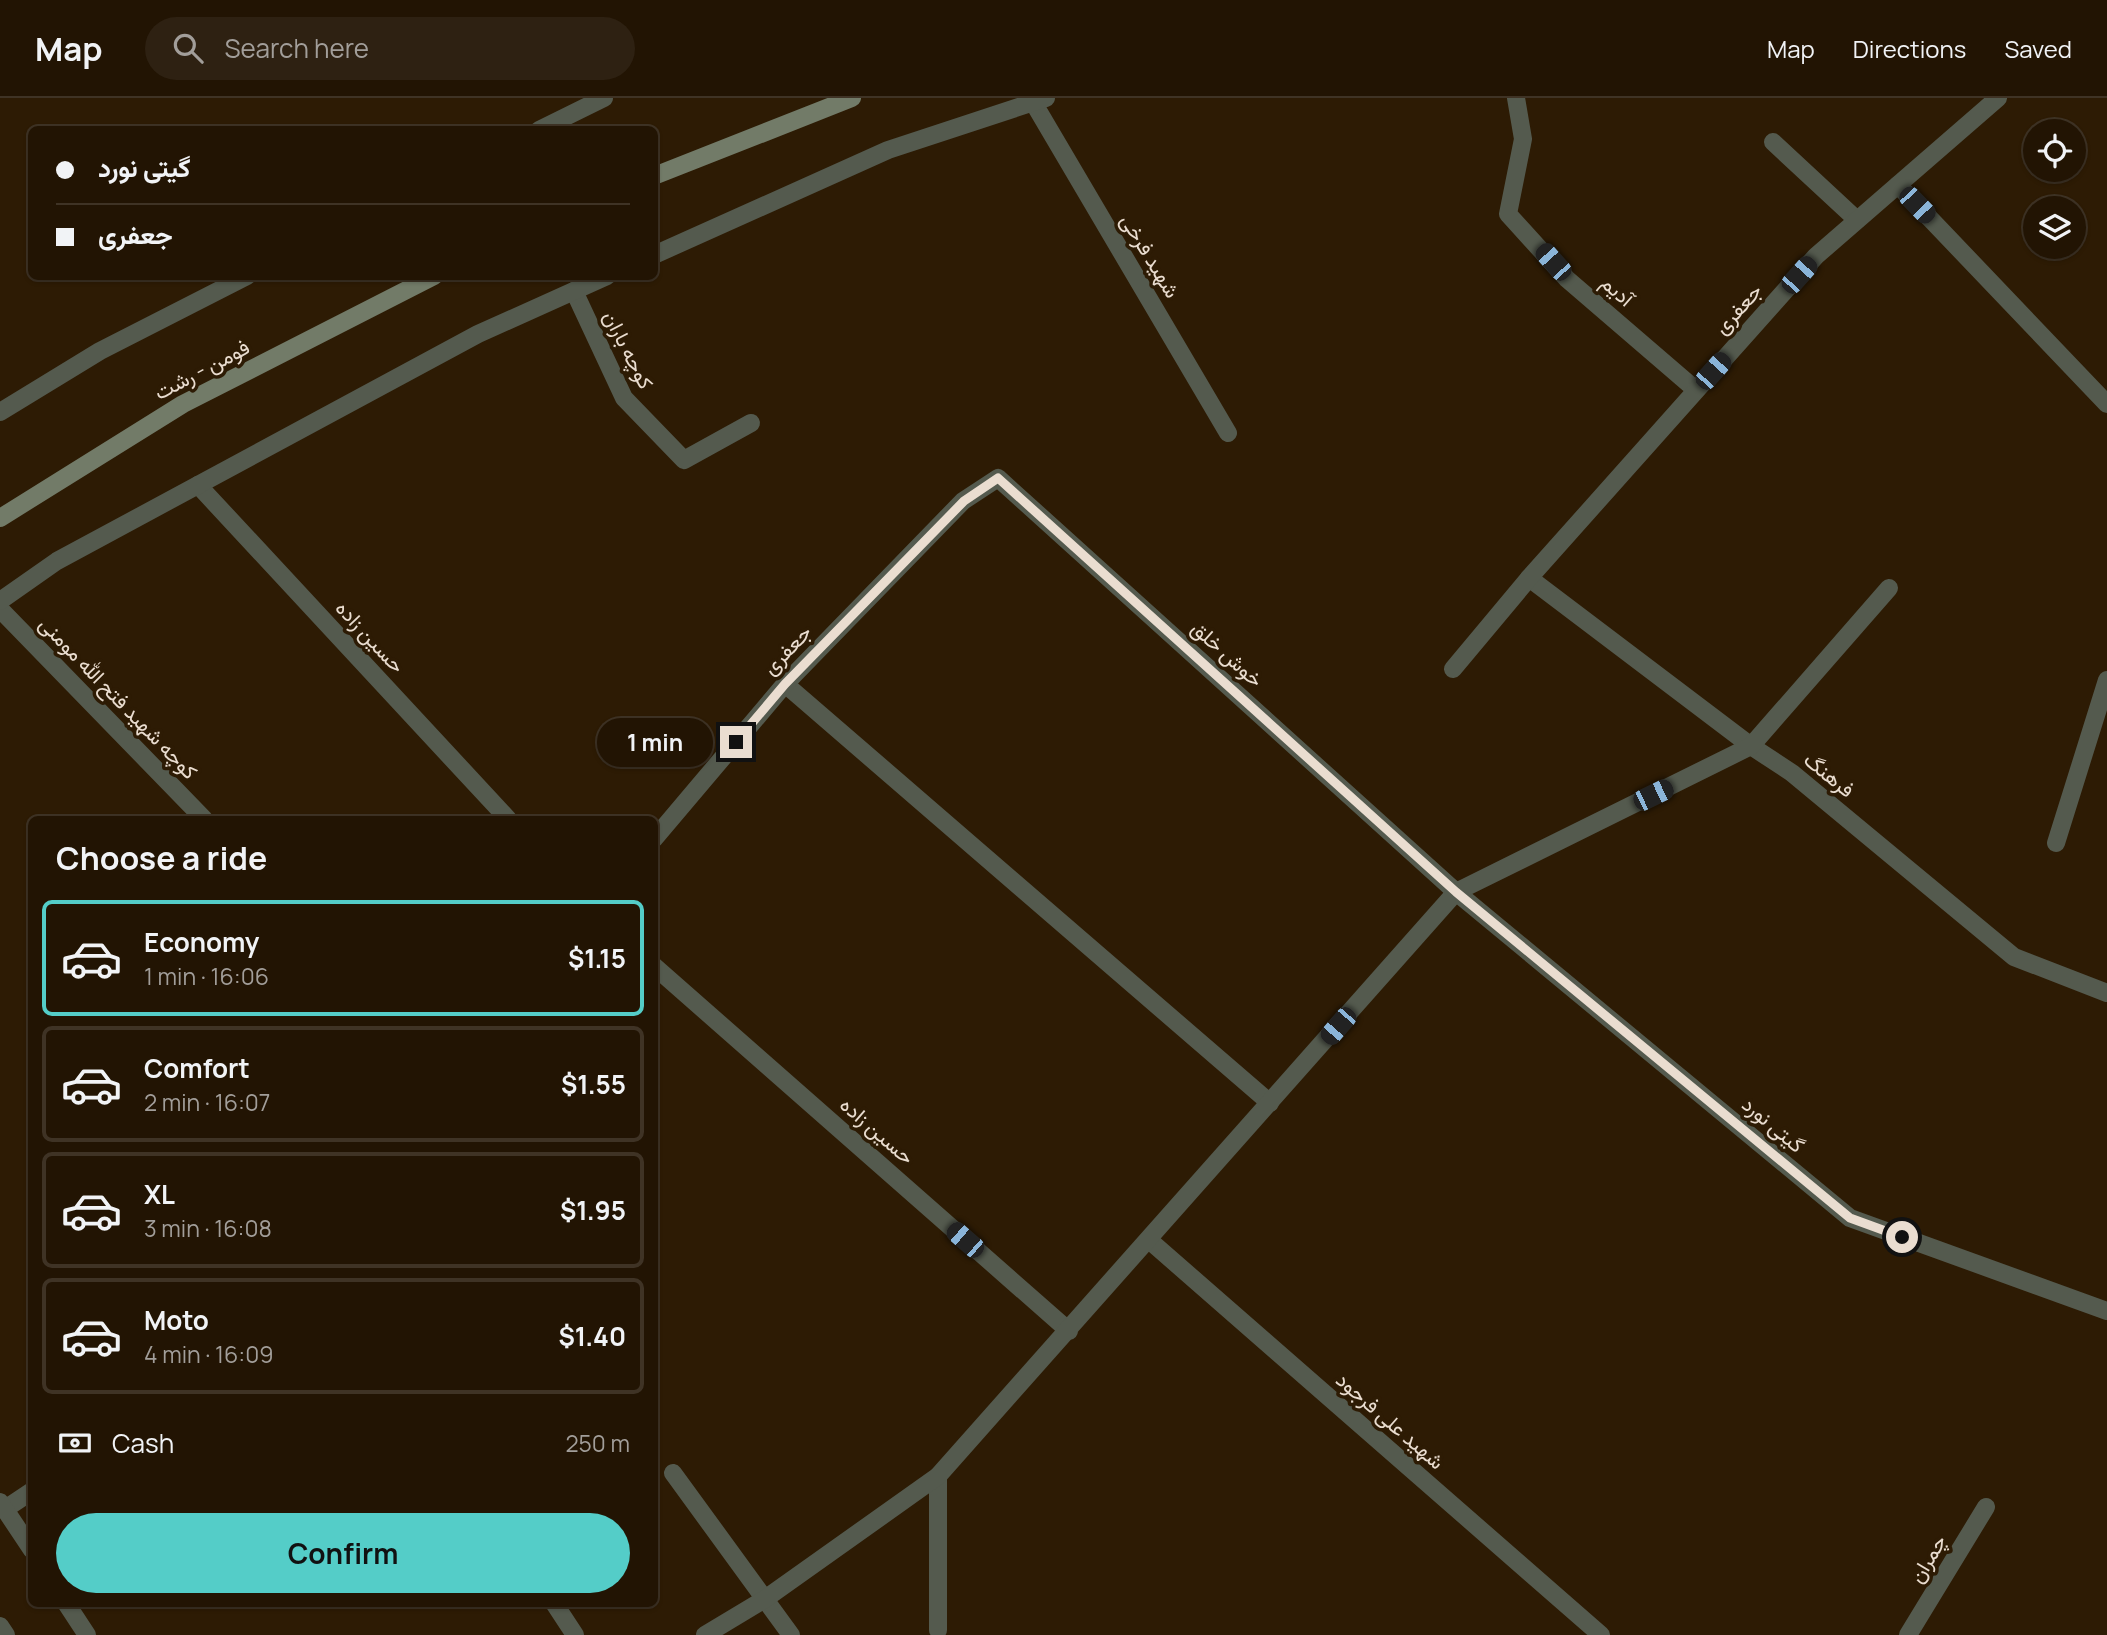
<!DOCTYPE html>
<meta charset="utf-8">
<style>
:root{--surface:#221403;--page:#2e2112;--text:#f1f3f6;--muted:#a29e9a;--line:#3f3325;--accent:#54cdc8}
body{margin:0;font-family:Manrope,Vazirmatn,sans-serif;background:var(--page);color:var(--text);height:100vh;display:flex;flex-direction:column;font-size:26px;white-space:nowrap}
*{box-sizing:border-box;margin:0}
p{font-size:23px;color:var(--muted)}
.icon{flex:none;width:38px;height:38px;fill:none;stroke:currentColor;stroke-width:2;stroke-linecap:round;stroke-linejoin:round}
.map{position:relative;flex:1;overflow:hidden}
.sheet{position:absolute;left:28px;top:718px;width:630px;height:791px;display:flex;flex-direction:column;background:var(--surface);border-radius:10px;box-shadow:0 2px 5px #0004,0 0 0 2px var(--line)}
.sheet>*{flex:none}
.top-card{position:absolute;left:28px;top:28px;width:630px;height:154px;border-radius:10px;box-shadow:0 2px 5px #0004,0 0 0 2px var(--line);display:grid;align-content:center;height:154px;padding:0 28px;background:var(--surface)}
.tools{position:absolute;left:2023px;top:21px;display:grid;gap:14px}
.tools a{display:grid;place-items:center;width:63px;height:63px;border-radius:50%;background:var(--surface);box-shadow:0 2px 5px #0004,0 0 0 2px var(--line);font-size:35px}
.end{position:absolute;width:32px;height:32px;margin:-16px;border:9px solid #eaddd0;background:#111;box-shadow:0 0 0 4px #111}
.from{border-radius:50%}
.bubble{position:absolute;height:49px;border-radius:24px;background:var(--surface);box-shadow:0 2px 5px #0004,0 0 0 2px var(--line);font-size:23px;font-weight:700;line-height:49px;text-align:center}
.car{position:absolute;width:21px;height:42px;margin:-21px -10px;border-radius:9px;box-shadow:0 0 5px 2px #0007;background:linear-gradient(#222 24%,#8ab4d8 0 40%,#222 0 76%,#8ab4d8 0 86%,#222 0)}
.top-card b{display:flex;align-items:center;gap:24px;height:66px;font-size:26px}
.top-card b+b{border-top:2px solid var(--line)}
.top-card i{width:18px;height:18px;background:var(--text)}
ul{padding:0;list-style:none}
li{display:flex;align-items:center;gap:21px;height:116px;margin:0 14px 10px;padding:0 14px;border:4px solid var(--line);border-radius:10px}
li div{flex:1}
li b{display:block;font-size:26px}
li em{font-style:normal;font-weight:700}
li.current{border-color:var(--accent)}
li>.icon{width:63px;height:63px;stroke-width:1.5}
h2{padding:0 28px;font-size:32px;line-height:84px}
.pay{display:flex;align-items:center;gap:18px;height:77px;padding:0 28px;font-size:26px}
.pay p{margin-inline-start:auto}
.action{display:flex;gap:14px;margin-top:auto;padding:14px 28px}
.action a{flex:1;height:80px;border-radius:42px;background:var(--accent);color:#111;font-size:28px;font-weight:700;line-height:80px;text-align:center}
header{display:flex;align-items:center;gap:42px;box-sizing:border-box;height:98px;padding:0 35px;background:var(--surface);border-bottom:2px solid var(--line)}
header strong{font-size:33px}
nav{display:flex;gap:38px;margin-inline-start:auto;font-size:24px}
.search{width:490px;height:63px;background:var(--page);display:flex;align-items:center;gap:18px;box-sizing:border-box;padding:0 24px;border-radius:38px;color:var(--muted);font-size:26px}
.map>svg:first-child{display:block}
</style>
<header>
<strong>Map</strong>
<div class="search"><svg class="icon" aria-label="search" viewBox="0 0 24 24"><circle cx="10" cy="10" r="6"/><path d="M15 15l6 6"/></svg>Search here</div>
<nav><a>Map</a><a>Directions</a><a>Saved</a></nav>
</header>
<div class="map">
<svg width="2107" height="1537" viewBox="0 0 2107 1537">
<rect width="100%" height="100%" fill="#2d1b04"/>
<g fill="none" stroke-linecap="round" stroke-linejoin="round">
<!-- minor -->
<g stroke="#545a4e" stroke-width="18">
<path d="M1516 0 1523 41 1508 116 1567 181 1696 292"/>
<path d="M1033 4 1228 335"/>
<path d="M1773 44 1857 122"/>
<path d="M1898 87 2107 306"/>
<path d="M574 193 624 300 684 362 751 325"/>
<path d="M198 387 508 721"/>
<path d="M1529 480 1751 648 1792 675 2014 859 2107 895"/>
<path d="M0 511 204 721"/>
<path d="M1453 571 1529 480 1816 158 1998 0"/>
<path d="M785 586 1270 1005"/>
<path d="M654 741 785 586 963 403 998 380 1456 794 1850 1120 2107 1213"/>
<path d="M2056 745 2107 582"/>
<path d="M654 868 1069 1233"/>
<path d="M1149 1142 1601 1537"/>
<path d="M673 1375 791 1537"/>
<path d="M5 1411 32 1393"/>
<path d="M554 1505 575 1537"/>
<path d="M938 1532V1378"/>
<path d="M705 1537 765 1501 938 1378 1456 794 1751 648 1889 490"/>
<path d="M1908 1537 1986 1409"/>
</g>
<!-- tertiary -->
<g stroke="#545a4e" stroke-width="18">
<path d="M539 32 604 0"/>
<path d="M654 157 888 52 1046 0"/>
<path d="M0 314 100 253 247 178"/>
<path d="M0 503 57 463 478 236 607 178"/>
<path d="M0 1404 32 1452"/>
<path d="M66 1505 87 1537"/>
<path d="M0 1528 6 1537"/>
</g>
<!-- secondary -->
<g stroke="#727b68" stroke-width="18">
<path d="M654 78 852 0"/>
<path d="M0 420 183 306 434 178"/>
</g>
</g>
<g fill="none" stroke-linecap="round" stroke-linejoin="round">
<!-- route -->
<path stroke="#eaddd0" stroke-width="9" d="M736 644 785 586 964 403 998 380 1456 794 1850 1120 1902 1139"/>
</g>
<g text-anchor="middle" stroke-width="7" stroke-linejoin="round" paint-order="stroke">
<!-- street labels -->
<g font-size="21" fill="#eaddd0" stroke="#2d1b04">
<text transform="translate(1150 158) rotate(59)" y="7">شهید فرخی</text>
<text transform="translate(1617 193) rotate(41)" y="7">آدیم</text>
<text transform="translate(1738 211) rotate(-48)" y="7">جعفری</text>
<text transform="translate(628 252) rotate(63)" y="7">کوچه باران</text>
<text transform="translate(202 272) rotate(-28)" y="7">فومن - رشت</text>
<text transform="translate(370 539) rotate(47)" y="7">حسین زاده</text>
<text transform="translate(787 552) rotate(-46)" y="7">جعفری</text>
<text transform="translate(1227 556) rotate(42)" y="7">خوش خلق</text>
<text transform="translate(118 600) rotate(46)" y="7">کوچه شهید فتح الله مومنی</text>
<text transform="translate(1829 677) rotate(39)" y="7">فرهنگ</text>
<text transform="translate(1773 1027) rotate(40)" y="7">گیتی نورد</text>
<text transform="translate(877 1033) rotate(41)" y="7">حسین زاده</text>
<text transform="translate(1390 1323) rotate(41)" y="7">شهید علی فرجود</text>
<text transform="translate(1928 1461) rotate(-59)" y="7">چمران</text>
</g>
</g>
</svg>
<div class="tools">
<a><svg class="icon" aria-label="locate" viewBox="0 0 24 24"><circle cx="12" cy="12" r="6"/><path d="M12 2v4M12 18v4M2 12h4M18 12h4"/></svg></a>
<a><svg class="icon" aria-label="layers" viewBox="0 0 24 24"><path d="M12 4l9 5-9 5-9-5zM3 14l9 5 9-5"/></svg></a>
</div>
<i class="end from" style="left:1902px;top:1139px"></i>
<i class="end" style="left:736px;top:644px"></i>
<div class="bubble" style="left:597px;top:620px;width:116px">1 min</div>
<i class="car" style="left:1917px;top:107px;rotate:136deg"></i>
<i class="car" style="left:1553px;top:164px;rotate:318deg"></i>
<i class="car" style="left:1799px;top:177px;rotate:42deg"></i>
<i class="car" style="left:1713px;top:273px;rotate:42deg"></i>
<i class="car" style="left:1653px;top:697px;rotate:64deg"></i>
<i class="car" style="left:1338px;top:928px;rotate:221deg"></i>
<i class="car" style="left:965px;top:1142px;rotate:311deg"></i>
<div class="top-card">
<b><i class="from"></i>گیتی نورد</b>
<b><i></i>جعفری</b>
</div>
<section class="sheet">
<h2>Choose a ride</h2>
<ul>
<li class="current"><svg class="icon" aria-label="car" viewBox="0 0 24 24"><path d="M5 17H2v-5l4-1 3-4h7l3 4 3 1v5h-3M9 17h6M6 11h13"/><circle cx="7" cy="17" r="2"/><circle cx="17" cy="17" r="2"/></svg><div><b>Economy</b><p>1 min · 16:06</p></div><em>$1.15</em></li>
<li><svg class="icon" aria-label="car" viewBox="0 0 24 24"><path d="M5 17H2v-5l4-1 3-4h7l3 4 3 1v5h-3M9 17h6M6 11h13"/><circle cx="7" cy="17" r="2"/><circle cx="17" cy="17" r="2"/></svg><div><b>Comfort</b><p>2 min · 16:07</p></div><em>$1.55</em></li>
<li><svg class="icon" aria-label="car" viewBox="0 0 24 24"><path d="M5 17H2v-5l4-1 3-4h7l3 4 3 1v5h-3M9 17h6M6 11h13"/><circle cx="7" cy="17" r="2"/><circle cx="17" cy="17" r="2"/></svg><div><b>XL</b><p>3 min · 16:08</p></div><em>$1.95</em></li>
<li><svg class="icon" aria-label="car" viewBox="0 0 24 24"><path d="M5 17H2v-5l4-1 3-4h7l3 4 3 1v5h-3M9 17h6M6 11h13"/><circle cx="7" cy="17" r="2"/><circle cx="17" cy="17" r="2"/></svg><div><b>Moto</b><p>4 min · 16:09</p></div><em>$1.40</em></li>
</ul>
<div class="pay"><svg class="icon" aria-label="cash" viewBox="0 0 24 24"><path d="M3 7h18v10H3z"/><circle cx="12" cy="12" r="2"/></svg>Cash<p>250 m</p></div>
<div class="action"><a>Confirm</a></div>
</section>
</div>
